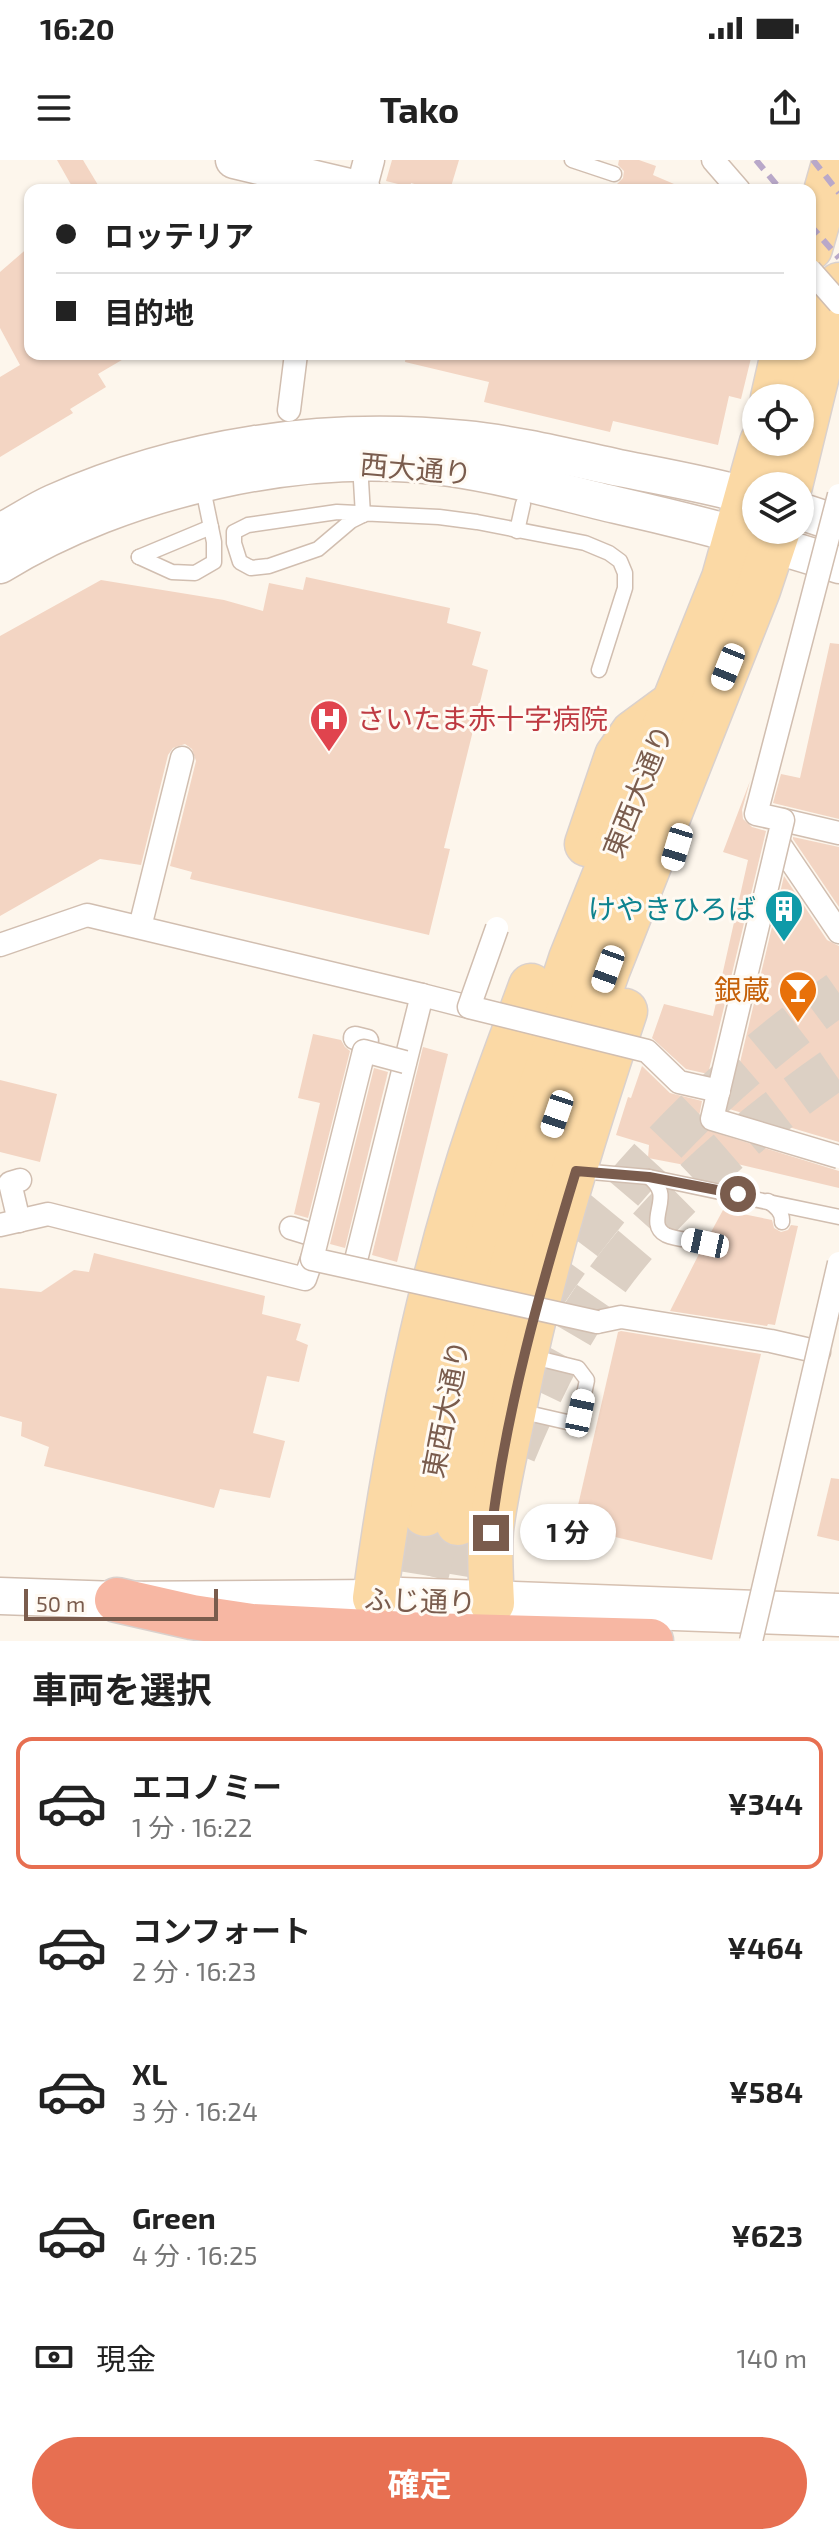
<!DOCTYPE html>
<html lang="ja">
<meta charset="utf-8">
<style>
:root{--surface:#fff;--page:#f2f2f2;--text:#222;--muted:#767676;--line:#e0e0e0;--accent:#e76f51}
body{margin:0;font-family:"Exo 2","Noto Sans JP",sans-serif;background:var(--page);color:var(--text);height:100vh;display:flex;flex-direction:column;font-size:30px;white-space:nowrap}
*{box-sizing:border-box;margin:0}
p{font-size:26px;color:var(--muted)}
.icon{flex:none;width:44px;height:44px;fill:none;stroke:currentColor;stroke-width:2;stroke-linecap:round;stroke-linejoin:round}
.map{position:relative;height:1481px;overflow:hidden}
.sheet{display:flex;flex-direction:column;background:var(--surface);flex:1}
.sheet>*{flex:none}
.top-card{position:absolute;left:24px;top:24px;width:792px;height:176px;border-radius:16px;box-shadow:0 2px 6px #0004;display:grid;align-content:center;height:176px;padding:0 32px;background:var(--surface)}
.controls{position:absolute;left:742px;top:224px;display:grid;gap:16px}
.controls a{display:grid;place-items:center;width:72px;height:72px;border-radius:50%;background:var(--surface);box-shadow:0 2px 6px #0004;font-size:40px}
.scale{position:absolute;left:24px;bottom:20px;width:194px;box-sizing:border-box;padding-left:8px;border:4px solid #7a5c4d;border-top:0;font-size:22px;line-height:28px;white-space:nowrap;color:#7a5c4d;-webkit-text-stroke:6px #fffaf3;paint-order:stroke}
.end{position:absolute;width:36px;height:36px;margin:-18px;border:10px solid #7a5c4d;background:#fff;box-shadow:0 0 0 4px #fff}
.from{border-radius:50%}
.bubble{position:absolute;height:56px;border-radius:28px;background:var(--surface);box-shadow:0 2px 6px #0004;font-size:26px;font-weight:700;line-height:56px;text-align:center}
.car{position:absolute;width:24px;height:48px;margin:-24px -12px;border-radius:10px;box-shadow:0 0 6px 2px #0007;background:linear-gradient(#fff 24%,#345 0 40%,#fff 0 76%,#345 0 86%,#fff 0)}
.top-card b{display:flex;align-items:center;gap:28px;height:76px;font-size:30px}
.top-card b+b{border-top:2px solid var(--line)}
.top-card i{width:20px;height:20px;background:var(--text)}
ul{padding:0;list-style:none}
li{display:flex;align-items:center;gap:24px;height:132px;margin:0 16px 12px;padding:0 16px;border:4px solid transparent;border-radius:16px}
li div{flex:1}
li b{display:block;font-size:30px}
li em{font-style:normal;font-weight:700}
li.active{border-color:var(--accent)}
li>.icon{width:72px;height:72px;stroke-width:1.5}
h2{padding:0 32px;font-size:36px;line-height:96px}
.pay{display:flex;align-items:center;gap:20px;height:88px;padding:0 32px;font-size:30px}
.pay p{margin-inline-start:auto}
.button{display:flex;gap:16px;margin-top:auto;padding:16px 32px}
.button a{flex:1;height:92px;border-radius:48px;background:var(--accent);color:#fff;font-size:32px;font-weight:700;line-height:92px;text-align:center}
.status{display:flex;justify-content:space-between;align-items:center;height:56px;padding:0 40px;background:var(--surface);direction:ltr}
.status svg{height:22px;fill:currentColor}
header{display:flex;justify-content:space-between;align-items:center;height:104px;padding:0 32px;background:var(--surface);font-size:36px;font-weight:700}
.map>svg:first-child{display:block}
</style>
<div class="status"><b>16:20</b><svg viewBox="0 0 49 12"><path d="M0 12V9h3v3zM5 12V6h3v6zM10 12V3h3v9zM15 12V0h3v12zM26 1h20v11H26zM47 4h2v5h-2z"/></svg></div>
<header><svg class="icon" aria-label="menu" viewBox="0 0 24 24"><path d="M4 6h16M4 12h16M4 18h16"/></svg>Tako<svg class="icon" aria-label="share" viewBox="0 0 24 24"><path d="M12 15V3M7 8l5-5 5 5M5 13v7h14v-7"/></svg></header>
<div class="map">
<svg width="839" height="1481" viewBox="0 0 839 1481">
<rect width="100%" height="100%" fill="#fdf6ec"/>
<!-- building -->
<g fill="#f3d5c3">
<path d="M57 0H83L101 30H74Z"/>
<path d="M392 0H459L450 30H435L411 23 410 27 386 21Z"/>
<path d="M619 0H639L656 6 653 15 688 30H609L611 24H617L623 18 624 11 618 5Z"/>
<path d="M30 86V194H132L98 214 106 227 70 249 73 253 0 297V217L20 205 0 168V112Z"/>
<path d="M406 194H752L741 239 729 236 718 285 613 261 610 272 484 242 489 222 405 202Z"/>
<path d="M306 417 450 448 447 463 481 472 472 505 488 510 444 688 450 689 429 775 190 719 192 712 170 706 196 601 192 589 185 584 173 588 168 595 141 705 100 699 0 756V476L101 420 224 440 263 451 269 423 303 430Z"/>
<path d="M830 483 839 484V659L773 643 781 614 800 618Z"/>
<path d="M750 621 742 650 743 659 752 667 766 671 708 914 686 909 652 878 664 844 713 856 748 700 723 692Z"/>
<path d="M793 677 839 687V747L793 679Z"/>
<path d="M784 716 827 780 839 786V982L729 949Z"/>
<path d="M313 874 341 880 345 887 350 891 308 1058 294 1054 320 943 298 938Z"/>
<path d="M423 887 448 894 397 1102 372 1095Z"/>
<path d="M642 906 670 933 702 941 698 962 703 969 839 1011V1028L733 1003 732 1014 648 998 649 985 616 975 628 937 631 938Z"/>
<path d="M374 908 388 912 345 1088 330 1084Z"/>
<path d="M0 920 57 934 40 1002 0 992Z"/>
<path d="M723 1050 772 1060 774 1068 781 1072 788 1070 791 1065 798 1066 775 1165 768 1164 767 1166 670 1151 700 1092 707 1093 713 1089 715 1081 710 1074Z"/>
<path d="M94 1093 265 1136 262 1154 301 1164 296 1180 308 1185 299 1222 267 1216 253 1273 285 1281 270 1338 220 1329 214 1348 44 1306 49 1287 21 1276 22 1262 0 1256V1128L41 1132 74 1110 89 1112Z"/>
<path d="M621 1171 761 1194 712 1400 573 1367 618 1172Z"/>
<path d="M831 1318 839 1319V1381L817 1376Z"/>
</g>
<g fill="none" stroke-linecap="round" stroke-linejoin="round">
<!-- primary-tunnel -->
<g stroke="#dcd0c4" stroke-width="44" stroke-dasharray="44 22" stroke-linecap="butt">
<path d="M405 1479 425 1354"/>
<path d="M439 1479 458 1363"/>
</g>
<!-- motorway-tunnel -->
<g stroke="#dcd0c4" stroke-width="44" stroke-dasharray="44 22" stroke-linecap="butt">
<path d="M542 1137C620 1019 723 915 839 833"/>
<path d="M514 1293C538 1235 566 1177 603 1126 663 1041 754 964 839 906"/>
<path d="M410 1479 438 1371 456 1314"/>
</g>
<!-- service casing -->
<g stroke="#d1beb0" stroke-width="17">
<g id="service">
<path d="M572 0 614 14"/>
<path d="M360 304 363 355"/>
<path d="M363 355 351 361 318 389 269 406 251 408 240 402 234 383V372L248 365 337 352 439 357 477 362 585 383 609 393 620 401 625 413V428L599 510"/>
<path d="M517 371 523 344"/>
<path d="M139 397 172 412 195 413 214 402V382L202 324"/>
<path d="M139 397 211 367"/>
<path d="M580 1011 649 1017 839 1057"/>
<path d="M649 1017C654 1021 658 1025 660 1032 664 1045 648 1066 666 1075 677 1080 693 1080 705 1083"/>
<path d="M768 1041C775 1046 783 1052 782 1062"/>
<path d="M519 1251 567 1262 575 1261 580 1253 587 1220 578 1208 529 1196"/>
</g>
</g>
<!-- pedestrian casing -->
<g stroke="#d1beb0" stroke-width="25">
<g id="pedestrian">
<path d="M713 0 739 30"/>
<path d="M289 250 296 194"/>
<path d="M783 660 839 673"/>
<path d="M778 682 839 772"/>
<path d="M140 767 182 598"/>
<path d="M0 785 87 755 422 835"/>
<path d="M355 878 367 881 364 891"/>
<path d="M19 1061 10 1023 20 1020"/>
<path d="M0 1065 48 1054 305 1119 312 1099"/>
<path d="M291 1068 317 1076"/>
<path d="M354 1108 422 835 469 847"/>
<path d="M597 1162 621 1157 771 1181 819 1192"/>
</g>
</g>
<!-- minor casing -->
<g stroke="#d1beb0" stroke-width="33">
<path id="minor" d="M361 30 369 0"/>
</g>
<!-- tertiary casing -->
<g stroke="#d1beb0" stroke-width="39">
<g id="tertiary">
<path d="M234 0 362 30"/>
<path d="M800 351 839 364"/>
<path d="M0 372C18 363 35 351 53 343 182 286 323 265 464 279 516 284 568 297 619 308 665 317 711 325 756 338"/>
<path d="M0 405C123 329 306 287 450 308 506 316 561 332 616 345 691 362 765 381 839 405"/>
<path d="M0 1436 117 1440 375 1438"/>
</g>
</g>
<!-- secondary casing -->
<g stroke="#d6c0b0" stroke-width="45">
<path id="secondary" d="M375 1438 839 1455"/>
</g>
<!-- primary casing -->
<g stroke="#dad1cd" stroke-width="47">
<g id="primary">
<path d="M810 88 835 0"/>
<path d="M773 238 783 194"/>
<path d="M790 326 839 125"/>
<path d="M587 684 617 596 633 573 667 548"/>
<path d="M425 1354 460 1174 523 945 571 799 724 418 762 282"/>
<path d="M458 1363 492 1183 540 1002 608 809 758 430 778 370"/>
<path d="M375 1438C397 1276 430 1113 483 958 498 914 515 870 531 826"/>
<path d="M492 1443C491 1419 489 1394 491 1370 496 1328 507 1286 515 1244 541 1111 582 980 625 851"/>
</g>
</g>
<!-- motorway casing -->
<g stroke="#dad1cd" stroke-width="47">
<path id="motorway" d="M117 1440 192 1457 252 1466 427 1475 651 1481"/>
</g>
<!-- service -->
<use href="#service" stroke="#fff" stroke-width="14"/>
<!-- pedestrian -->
<use href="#pedestrian" stroke="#fff" stroke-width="22"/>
<!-- minor -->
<use href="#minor" stroke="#fff" stroke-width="30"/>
<!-- tertiary -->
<use href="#tertiary" stroke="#fff" stroke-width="36"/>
<!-- secondary -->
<use href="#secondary" stroke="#fff" stroke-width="42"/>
<!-- primary -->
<use href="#primary" stroke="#fbd9a5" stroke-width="44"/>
<!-- motorway -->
<use href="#motorway" stroke="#f7b7a3" stroke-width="44"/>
<!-- rail -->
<g stroke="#b9a8c9" stroke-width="6" stroke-dasharray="12 8" stroke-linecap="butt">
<path d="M756 0 781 30"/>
<path d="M813 0 839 33"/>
<path d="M810 65 839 98"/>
</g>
<!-- pedestrian-bridge casing -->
<g stroke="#d1beb0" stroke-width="25" stroke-linecap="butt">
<g id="pedestrian-bridge">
<path d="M810 110 839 143"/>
<path d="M839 335 756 654 783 660 712 959 839 997"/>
<path d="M497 768 469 847 647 891 679 922 719 931"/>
<path d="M405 902 364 891 312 1099 597 1162"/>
<path d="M751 1481 839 1103"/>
</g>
</g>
<!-- pedestrian-bridge -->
<use href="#pedestrian-bridge" stroke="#fff" stroke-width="22"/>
</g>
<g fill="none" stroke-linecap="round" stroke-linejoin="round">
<!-- route -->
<path stroke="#7a5c4d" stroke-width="10" d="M491 1373C506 1250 540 1129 576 1011L649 1017 738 1034"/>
</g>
<!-- icons -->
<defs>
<g id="hospital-pin" transform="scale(2)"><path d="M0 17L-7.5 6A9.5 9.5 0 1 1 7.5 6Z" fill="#e0444e" stroke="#fffaf3"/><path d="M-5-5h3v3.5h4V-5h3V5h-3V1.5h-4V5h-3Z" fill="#fff"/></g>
<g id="building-pin" transform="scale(2)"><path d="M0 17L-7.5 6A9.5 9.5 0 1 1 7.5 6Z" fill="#0f9aa8" stroke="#fffaf3"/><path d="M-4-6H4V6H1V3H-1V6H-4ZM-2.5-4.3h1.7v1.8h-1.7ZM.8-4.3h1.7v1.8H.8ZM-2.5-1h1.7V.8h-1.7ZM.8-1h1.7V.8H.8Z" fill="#fff"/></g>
<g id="bar-pin" transform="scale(2)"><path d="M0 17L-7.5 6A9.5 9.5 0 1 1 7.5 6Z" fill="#e8710a" stroke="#fffaf3"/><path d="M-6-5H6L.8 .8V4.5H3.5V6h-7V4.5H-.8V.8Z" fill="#fff"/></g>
</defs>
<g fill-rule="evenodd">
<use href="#hospital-pin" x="329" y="559"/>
<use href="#building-pin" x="784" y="749"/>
<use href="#bar-pin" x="798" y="830"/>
</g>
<g text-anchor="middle" stroke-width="6" stroke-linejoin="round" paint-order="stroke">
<!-- street labels -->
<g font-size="28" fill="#7a5c4d" stroke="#fffaf3">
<text transform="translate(416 309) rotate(5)" y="10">西大通り</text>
<text transform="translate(638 631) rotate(-68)" y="10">東西大通り</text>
<text transform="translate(446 1249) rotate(-79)" y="10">東西大通り</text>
<text transform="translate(420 1441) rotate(2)" y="10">ふじ通り</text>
</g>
<!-- health labels -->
<g font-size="28" fill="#be3a42" stroke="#fffaf3" text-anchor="start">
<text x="357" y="569">さいたま赤十字病院</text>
</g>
<!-- culture labels -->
<g font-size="28" fill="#0d838f" stroke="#fffaf3" text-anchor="end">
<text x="756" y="759">けやきひろば</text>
</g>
<!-- food labels -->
<g font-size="28" fill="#c56008" stroke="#fffaf3" text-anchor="end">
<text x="770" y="840">銀蔵</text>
</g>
</g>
</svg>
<div class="controls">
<a><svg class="icon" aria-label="locate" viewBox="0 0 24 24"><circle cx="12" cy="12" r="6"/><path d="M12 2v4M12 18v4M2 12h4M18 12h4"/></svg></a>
<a><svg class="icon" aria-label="layers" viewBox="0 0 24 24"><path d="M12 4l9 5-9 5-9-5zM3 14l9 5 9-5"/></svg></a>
</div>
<div class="scale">50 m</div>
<i class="end from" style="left:738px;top:1034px"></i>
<i class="end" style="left:491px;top:1373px"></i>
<div class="bubble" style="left:520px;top:1344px;width:96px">1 分</div>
<i class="car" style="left:728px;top:507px;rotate:202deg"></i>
<i class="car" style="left:677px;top:687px;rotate:197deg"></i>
<i class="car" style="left:608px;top:809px;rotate:200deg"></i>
<i class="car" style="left:557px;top:954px;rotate:199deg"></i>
<i class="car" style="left:705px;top:1083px;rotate:282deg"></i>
<i class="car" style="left:580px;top:1253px;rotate:12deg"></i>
<div class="top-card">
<b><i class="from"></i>ロッテリア</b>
<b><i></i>目的地</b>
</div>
</div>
<section class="sheet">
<h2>車両を選択</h2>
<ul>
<li class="active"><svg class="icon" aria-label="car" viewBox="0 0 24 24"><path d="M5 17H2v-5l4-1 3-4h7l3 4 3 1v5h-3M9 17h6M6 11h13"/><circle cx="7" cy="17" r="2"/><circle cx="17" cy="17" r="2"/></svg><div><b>エコノミー</b><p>1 分 · 16:22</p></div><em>¥344</em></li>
<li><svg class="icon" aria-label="car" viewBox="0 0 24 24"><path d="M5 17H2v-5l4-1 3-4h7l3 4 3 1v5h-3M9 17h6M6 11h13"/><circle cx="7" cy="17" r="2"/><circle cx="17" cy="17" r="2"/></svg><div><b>コンフォート</b><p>2 分 · 16:23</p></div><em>¥464</em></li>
<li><svg class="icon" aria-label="car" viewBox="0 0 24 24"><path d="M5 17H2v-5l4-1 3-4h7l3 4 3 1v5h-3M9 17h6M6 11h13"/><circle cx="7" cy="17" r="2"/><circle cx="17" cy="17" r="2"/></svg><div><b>XL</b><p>3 分 · 16:24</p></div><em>¥584</em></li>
<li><svg class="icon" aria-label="car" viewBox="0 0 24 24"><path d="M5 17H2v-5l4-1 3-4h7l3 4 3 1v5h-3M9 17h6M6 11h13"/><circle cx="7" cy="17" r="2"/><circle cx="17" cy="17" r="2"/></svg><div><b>Green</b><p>4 分 · 16:25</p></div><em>¥623</em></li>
</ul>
<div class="pay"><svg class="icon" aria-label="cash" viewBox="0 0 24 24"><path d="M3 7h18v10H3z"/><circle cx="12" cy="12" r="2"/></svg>現金<p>140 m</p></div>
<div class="button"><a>確定</a></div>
</section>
